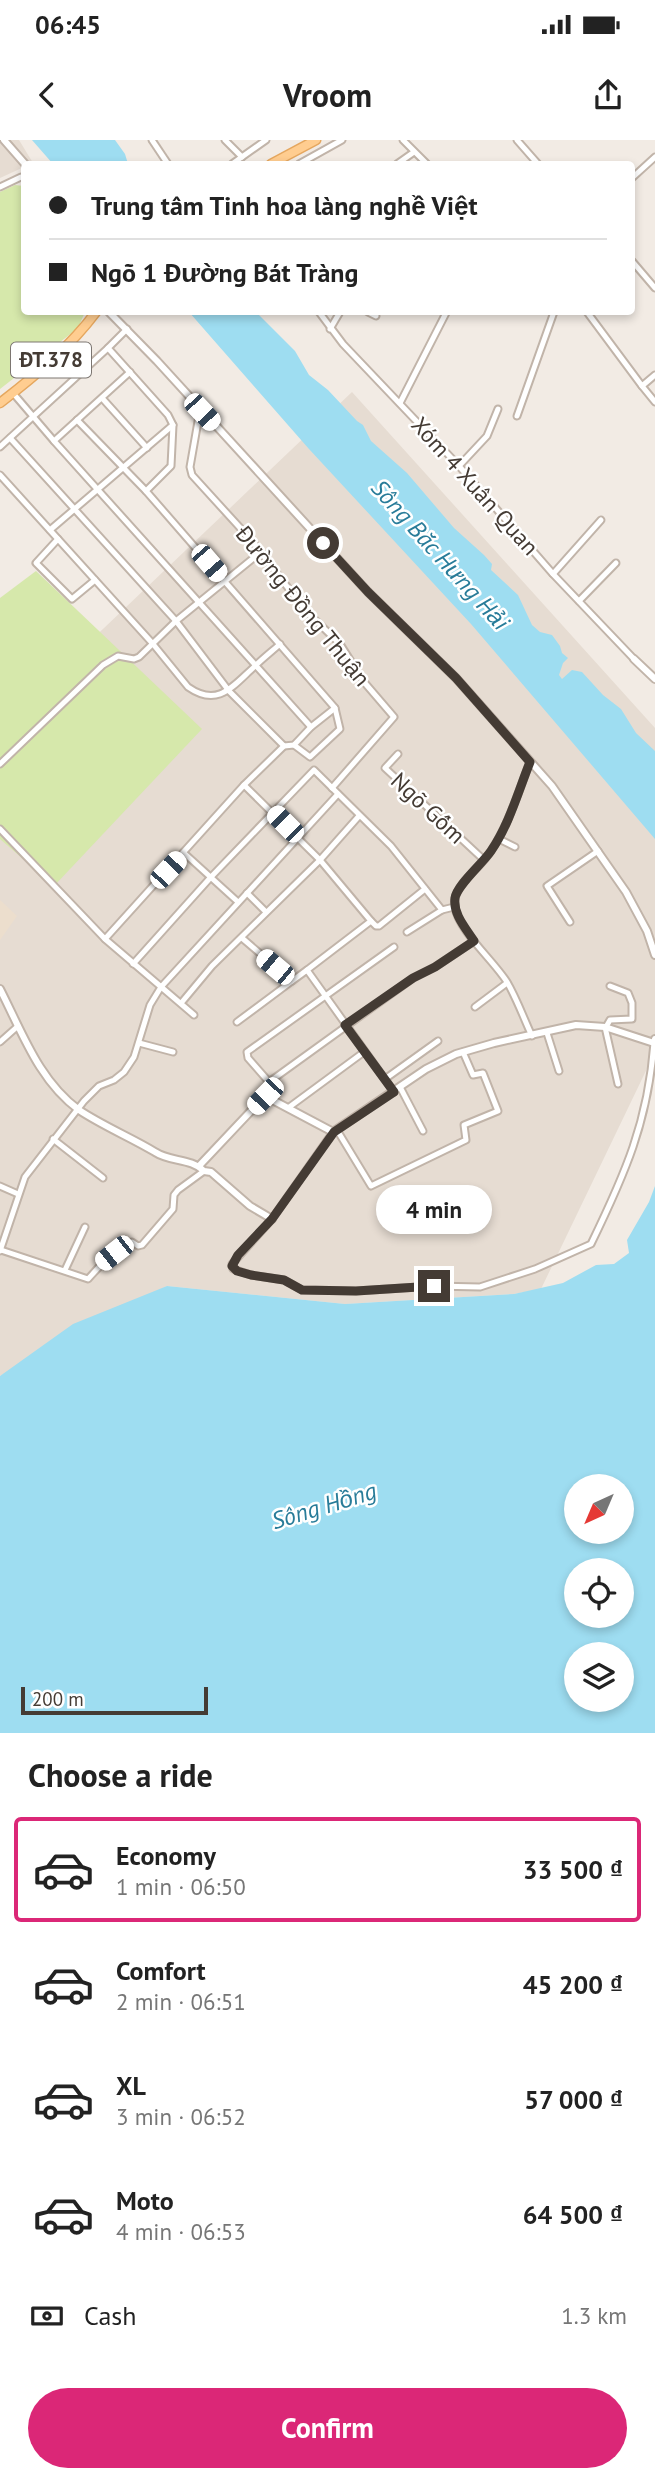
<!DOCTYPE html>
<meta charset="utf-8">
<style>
:root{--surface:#fff;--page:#f6f6f6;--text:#222;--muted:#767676;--line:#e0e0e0;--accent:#db2777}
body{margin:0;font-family:"PT Sans",sans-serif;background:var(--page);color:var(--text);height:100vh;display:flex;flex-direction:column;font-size:26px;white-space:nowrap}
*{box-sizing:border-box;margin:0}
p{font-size:23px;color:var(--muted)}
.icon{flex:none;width:38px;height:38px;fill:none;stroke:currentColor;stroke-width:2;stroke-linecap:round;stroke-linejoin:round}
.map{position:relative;height:1593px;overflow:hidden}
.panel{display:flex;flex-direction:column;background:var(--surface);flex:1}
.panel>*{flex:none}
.top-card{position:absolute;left:21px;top:21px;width:614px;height:154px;border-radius:7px;box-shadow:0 4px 10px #0003;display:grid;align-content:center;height:154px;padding:0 28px;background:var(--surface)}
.needle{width:46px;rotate:224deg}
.tools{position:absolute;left:564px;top:1334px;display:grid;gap:14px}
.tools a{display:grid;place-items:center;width:70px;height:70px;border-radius:50%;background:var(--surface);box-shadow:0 4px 10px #0003;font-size:35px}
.scale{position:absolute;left:21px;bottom:18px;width:187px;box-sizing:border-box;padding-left:7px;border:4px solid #443b34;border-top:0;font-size:19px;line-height:24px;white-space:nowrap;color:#443b34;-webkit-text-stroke:5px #fff;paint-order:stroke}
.end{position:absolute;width:32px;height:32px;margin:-16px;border:9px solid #443b34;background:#fff;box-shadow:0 0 0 4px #fff}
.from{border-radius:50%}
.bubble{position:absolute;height:49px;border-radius:24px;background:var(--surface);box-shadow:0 4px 10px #0003;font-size:23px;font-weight:800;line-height:49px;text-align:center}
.car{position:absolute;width:21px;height:42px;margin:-21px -10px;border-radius:9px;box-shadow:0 0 5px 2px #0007;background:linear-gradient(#fff 24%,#345 0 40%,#fff 0 76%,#345 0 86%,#fff 0)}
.top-card b{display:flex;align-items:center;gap:24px;height:66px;font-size:26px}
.top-card b+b{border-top:2px solid var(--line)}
.top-card i{width:18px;height:18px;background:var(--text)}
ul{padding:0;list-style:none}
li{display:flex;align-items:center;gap:21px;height:105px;margin:0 14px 10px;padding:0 14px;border:4px solid transparent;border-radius:7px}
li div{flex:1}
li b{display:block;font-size:26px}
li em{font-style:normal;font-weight:800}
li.active{border-color:var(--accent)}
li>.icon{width:63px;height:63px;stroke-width:1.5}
h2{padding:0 28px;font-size:32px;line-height:84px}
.pay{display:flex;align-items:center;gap:18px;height:77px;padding:0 28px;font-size:26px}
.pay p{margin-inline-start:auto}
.primary-button{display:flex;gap:14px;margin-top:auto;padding:14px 28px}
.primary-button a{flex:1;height:80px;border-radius:42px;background:var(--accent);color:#fff;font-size:28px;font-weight:800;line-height:80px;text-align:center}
.status{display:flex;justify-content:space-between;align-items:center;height:49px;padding:0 35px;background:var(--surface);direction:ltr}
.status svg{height:19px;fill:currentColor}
header{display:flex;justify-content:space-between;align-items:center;height:91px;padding:0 28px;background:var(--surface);font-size:32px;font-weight:800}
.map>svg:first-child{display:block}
</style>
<div class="status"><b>06:45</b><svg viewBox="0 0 49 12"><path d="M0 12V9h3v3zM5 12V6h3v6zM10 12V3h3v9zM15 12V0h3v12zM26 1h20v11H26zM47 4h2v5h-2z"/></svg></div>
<header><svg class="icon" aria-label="back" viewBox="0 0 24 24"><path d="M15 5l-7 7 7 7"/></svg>Vroom<svg class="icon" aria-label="share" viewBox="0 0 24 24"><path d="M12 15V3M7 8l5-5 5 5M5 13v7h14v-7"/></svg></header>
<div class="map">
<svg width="655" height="1593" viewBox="0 0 655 1593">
<rect width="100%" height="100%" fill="#f2ebe4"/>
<!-- residential -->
<g fill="#e6dcd2">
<path d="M0 0H19L33 23 24 24V27L0 38Z"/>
<path d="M352 252 655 588V912L541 1149 514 1154 345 1164 167 1146 0 1236V587Z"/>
</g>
<!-- education -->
<path fill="#ecdecd" d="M0 760 17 776 0 800Z"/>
<!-- green -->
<g fill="#d6e8ab">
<path d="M15 45 24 46V172H85L78 188 0 249V52Z"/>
<path d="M36 431 202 589 54 746 0 699V458Z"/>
</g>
<!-- water -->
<g fill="#9eddf1" fill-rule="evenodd">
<path d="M32 0H115L125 14 128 24H53Z"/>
<path d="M189 172H256L295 211 309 235 328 250 357 281 363 285 371 301 407 333 454 388 484 415 492 424 491 430 518 455 532 485 540 492 552 495 560 506 562 513 568 518 563 523 559 535 562 539 572 530 582 532 603 555 621 569 636 593 655 611V699L471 484 309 309Z"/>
<path d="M655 1046V1593H0V1236L73 1184 167 1146 345 1164 514 1154 563 1143 596 1125 614 1124 629 1113 627 1100 649 1062ZM576 1346H621V1391H576ZM576 1430H621V1475H576ZM576 1514H621V1559H576Z"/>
</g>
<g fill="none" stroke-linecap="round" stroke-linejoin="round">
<!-- minor casing -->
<g stroke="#c1b4a9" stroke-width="9">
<g id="minor">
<path d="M152 0 168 24"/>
<path d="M225 0 242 17"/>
<path d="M403 0 427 24"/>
<path d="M517 0 538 24"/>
<path d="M232 24 266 0"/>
<path d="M299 24 342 0"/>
<path d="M397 24 414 12"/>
<path d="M632 38 655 17"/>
<path d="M0 47 21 37"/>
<path d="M632 121 655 148"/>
<path d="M319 172 343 204 459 326 553 434 634 519"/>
<path d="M368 172 376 176"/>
<path d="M587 172 642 246 655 235"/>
<path d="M330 189 340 172"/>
<path d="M130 232 54 301 311 587"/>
<path d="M642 246 655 262"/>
<path d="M13 253 54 301"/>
<path d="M102 258 147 308"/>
<path d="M400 263 446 173 443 172"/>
<path d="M200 270 190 327 192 335 253 402 305 470 340 504 364 542 394 577 332 648"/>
<path d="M517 276 554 172"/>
<path d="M77 280 146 351"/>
<path d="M10 298 176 481 229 551 284 606 294 605 311 587 335 568 146 351 171 326 173 285 168 275 108 208 127 189"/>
<path d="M0 307 108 208"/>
<path d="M459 326 487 296 498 269"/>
<path d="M0 335 153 504 188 547C218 568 233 546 254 527 262 519 271 512 280 504"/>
<path d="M50 390 173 285"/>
<path d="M58 399 36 423 72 459 95 440"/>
<path d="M553 434 601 380"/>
<path d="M579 461 616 423"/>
<path d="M294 605 310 617 340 589 335 568"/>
<path d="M398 614 385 628 484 720"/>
<path d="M530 622C517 655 507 691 485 719 474 733 451 748 455 768 459 791 494 821 507 842 517 859 524 879 532 896"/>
<path d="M0 624 103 525 118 516 134 519 139 517 176 481 261 412"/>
<path d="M244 645 320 720 371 781 307 830"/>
<path d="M0 689 105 799 194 875"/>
<path d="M499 699 515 707"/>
<path d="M184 713 238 762"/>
<path d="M247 753 266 772"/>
<path d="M371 781 376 786H379L425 749"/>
<path d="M570 782 547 746 598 711"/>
<path d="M407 792 442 770"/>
<path d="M242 798 292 841 307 830 394 952"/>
<path d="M105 799 244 645 284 606"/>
<path d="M133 824 211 737 314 630 391 706 442 770 454 767"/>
<path d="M182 862 212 826 320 720 359 676"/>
<path d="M475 867 507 843"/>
<path d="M237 882 292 841"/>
<path d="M605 887 618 944"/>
<path d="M606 887 610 880 632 879V863L628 853 610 846"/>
<path d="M547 893 559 931"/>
<path d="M0 902 18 886"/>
<path d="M139 903 173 912"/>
<path d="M385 939 438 901"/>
<path d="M269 942 248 918 247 912 394 807"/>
<path d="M400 947 423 991"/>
<path d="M265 956 263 950 269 942 413 838 435 827 474 801"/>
<path d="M288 968 364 912"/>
<path d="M337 990 371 1046 466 1000 464 985 498 971 483 933 473 935 463 912"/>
<path d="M333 992 272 1079 232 1124 233 1129 251 1135 284 1140 302 1150 356 1151 434 1146 480 1147 535 1129 591 1104C625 1034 648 982 654 903"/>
<path d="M53 999 103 1038"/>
<path d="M0 1046 18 1054"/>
<path d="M1 1110 88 1139C101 1125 114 1109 132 1102L138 1106 142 1105 173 1069 174 1055 178 1050 204 1031"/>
<path d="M0 1111 25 1037 84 961 99 946 114 940 124 932 134 917 150 865 161 847 338 654"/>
<path d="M65 1130 85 1087"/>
</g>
</g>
<!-- tertiary casing -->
<g stroke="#c1b4a9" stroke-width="10">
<g id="tertiary">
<path d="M4 0 25 24"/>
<path d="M109 172 157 221 368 452 456 538 552 646 626 752 647 791 655 815"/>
<path d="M634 519 655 539"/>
<path d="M0 849C22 892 39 941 79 970 103 986 130 997 155 1012 170 1022 191 1018 204 1031L211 1032 250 1066 272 1079"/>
<path d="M199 1026 265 956 333 992 426 929 456 914 494 903 576 885 605 887 654 903 655 899"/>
</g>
</g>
<!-- primary casing -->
<g stroke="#e5a75f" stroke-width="11">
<g id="primary">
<path d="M271 24 316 0"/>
<path d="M0 263C35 236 70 207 96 172"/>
</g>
</g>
<!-- minor -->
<use href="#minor" stroke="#fff" stroke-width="5"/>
<!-- tertiary -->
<use href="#tertiary" stroke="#fff" stroke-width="6"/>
<!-- primary -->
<use href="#primary" stroke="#ffcd90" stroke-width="8"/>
</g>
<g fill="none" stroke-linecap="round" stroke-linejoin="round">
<!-- route -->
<path stroke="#443b34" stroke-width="9" d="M323 403 368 452 456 538 530 622C518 652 509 685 491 711 483 723 457 745 455 758 453 774 465 787 474 801L435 827 413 838 345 885 394 952 334 992 272 1079 238 1115 232 1126 237 1131 251 1135 284 1140 302 1150 356 1151 434 1146"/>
</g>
<g text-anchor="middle" stroke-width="5" stroke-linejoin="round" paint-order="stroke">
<!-- shield labels -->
<rect fill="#fff" stroke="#7c7671" stroke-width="2" x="11" y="202.5" width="80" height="35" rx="5"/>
<g font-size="21" font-weight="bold" fill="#443b34">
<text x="51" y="227">ĐT.378</text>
</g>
<!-- street labels -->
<g font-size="23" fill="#443b34" stroke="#fff">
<text transform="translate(475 346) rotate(48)" y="8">Xóm 4 Xuân Quan</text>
<text transform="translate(303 466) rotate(51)" y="8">Đường Đồng Thuận</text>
<text transform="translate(428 668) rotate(43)" y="8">Ngõ Gốm</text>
</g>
<!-- water labels -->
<g font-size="24" font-style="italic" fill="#287c99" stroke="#fff">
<text transform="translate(440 415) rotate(48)" y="8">Sông Bắc Hưng Hải</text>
<text transform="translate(324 1366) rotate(-17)" y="8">Sông Hồng</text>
</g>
</g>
</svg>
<div class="tools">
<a><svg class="needle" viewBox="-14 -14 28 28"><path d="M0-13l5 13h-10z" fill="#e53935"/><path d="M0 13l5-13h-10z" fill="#767676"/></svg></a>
<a><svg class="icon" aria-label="locate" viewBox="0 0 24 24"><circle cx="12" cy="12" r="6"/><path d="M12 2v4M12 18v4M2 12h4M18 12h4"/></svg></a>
<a><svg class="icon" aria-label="layers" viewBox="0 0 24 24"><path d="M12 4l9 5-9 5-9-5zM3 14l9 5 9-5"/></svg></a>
</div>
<div class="scale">200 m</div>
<i class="end from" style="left:323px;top:403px"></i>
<i class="end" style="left:434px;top:1146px"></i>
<div class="bubble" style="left:376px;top:1045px;width:116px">4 min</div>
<i class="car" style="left:202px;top:272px;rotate:137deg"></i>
<i class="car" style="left:209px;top:423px;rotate:139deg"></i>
<i class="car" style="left:285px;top:684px;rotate:315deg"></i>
<i class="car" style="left:168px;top:730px;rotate:43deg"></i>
<i class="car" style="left:275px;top:827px;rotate:310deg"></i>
<i class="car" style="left:265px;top:956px;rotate:224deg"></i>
<i class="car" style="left:114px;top:1113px;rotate:232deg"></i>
<div class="top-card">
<b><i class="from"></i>Trung tâm Tinh hoa làng nghề Việt</b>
<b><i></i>Ngõ 1 Đường Bát Tràng</b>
</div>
</div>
<section class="panel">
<h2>Choose a ride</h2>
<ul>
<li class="active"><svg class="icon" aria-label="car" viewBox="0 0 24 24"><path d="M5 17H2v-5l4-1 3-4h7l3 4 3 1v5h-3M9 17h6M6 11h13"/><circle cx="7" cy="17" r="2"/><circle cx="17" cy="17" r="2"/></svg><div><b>Economy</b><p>1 min · 06:50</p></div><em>33 500 ₫</em></li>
<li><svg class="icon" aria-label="car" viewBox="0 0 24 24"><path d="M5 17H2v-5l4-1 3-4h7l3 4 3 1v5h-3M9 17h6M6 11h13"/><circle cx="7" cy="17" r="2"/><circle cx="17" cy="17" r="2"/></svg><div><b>Comfort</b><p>2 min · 06:51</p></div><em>45 200 ₫</em></li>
<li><svg class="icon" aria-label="car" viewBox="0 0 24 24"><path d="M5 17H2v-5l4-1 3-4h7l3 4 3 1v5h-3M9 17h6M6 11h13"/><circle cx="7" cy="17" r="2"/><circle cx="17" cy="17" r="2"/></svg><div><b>XL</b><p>3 min · 06:52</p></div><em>57 000 ₫</em></li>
<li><svg class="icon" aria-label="car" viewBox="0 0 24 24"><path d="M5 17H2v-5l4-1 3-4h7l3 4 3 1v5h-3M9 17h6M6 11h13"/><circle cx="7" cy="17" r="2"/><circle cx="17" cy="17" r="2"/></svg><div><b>Moto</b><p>4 min · 06:53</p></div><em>64 500 ₫</em></li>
</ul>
<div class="pay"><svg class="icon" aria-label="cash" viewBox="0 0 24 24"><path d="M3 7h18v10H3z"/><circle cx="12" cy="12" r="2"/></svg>Cash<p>1.3 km</p></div>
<div class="primary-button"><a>Confirm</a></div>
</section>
